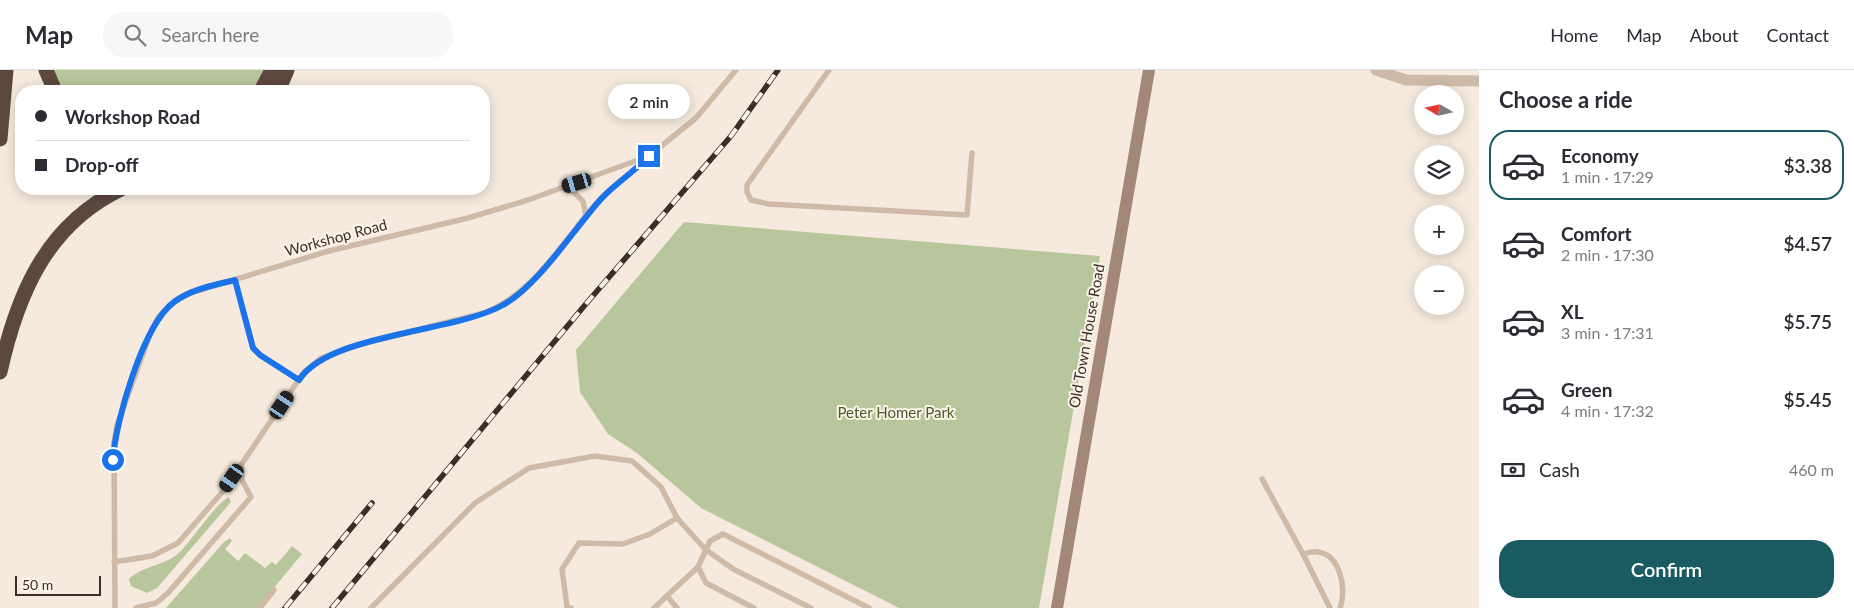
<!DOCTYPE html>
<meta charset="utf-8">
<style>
:root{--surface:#fff;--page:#f7f7f7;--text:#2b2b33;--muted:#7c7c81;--line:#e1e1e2;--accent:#195b61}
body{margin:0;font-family:Lato,sans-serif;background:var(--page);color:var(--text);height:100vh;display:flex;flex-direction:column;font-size:19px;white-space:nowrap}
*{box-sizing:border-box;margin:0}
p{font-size:16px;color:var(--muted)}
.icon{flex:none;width:28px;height:28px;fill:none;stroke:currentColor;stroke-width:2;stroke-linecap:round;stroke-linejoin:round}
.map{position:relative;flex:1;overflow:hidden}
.side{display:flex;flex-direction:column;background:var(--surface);width:375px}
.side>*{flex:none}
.guide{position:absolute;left:15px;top:15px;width:475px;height:110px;border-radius:20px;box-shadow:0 2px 12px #0003;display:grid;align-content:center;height:110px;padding:0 20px;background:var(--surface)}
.needle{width:32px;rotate:279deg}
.tools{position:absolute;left:1414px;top:15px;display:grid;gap:10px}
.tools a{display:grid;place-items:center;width:50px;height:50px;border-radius:50%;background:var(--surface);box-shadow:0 2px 12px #0003;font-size:25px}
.scale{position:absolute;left:15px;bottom:12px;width:86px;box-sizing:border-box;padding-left:5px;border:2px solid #3a2e28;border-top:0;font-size:14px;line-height:18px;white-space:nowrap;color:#3a2e28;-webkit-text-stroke:4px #fcf4ea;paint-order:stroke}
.end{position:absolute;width:22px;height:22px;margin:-11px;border:6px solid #1a73e8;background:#fff;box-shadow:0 0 0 2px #fff}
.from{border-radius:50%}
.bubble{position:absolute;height:35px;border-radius:18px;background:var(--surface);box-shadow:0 2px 12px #0003;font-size:16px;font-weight:600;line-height:35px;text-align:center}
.car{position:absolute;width:15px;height:30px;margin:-15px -8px;border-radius:6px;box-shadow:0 0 4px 1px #0007;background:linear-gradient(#222 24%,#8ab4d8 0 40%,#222 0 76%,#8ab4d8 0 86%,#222 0)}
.guide b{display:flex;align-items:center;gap:18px;height:48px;font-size:19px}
.guide b+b{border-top:1px solid var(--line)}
.guide i{width:12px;height:12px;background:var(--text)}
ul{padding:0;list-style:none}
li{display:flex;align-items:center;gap:15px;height:70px;margin:0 10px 8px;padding:0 10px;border:2px solid transparent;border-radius:20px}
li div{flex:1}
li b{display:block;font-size:19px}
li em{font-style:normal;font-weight:600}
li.current{border-color:var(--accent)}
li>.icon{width:45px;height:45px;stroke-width:1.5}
h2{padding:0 20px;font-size:22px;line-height:60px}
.pay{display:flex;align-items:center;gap:12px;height:55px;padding:0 20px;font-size:19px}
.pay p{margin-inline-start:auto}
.primary-button{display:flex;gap:10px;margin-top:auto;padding:10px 20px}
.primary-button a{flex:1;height:58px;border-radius:20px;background:var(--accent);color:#fff;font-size:20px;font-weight:600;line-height:58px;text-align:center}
header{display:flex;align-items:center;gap:30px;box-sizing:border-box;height:70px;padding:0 25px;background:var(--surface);border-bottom:1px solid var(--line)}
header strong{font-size:24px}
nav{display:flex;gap:28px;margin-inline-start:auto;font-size:18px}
.search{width:350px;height:45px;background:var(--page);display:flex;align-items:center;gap:12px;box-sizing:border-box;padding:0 18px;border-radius:20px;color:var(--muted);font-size:19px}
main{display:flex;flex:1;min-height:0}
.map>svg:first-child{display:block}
</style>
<header>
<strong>Map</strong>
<div class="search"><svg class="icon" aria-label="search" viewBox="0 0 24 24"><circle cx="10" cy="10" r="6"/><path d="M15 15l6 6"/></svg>Search here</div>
<nav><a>Home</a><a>Map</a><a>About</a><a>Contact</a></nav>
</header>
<main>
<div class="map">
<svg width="1479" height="538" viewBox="0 0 1479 538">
<rect width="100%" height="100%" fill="#f5eadd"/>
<!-- green -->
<g fill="#b7c69b">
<path d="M54 0H265L253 21H63Z"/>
<path d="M684 152 1100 186 1039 538H899L701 438 637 383 608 364 580 322 576 280Z"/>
<path d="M229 427 231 432 157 518 147 523 131 516 129 509C144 495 165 496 180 482 192 470 216 433 229 427Z"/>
<path d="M230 468 232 471 225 479 238 491 245 483 265 498 272 492 276 495 292 476 302 484 257 538H166L224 472Z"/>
</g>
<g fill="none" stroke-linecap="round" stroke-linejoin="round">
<!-- service -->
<g stroke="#cfbaa7" stroke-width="5.5">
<path d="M829 0 747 115V122L751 130 769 134 967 145 972 83"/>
<path d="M567 116 583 131 586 146"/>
<path d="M235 210 253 277 260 285 299 310"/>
<path d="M1262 409 1303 484"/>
<path d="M114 492 152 486 178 473 224 420 304 302 321 288 365 273 484 243C537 222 564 168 601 128 616 113 633 102 648 88"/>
<path d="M667 526 677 538"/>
<path d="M115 538 114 372 117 355 152 259 159 246 174 232 190 223 329 181 468 148 528 130 649 86 696 48 736 0"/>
<path d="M136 538 156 533 168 523 251 427 242 410 241 397"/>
<path d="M260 538 274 520"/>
<path d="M371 538 475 433 529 398 595 386 632 391 661 417 677 448 705 479 733 499 811 538"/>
<path d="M571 538 567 537 562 499 579 473 623 474 650 464 677 448"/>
<path d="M654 538 698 497"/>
<path d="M754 538 706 513 698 497 710 471 723 464 869 538"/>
<path d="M1330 538 1303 484C1308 483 1314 481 1318 482 1341 485 1347 521 1340 538"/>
</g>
<!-- minor -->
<path stroke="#cfbaa7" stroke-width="11" d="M1376 0 1406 10 1479 11"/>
<!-- secondary -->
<path stroke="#a38878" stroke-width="12" d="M1057 538 1149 0"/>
<!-- motorway -->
<g stroke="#5c483f" stroke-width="15">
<path d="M46 0 55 21"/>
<path d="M261 21 272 0"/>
<path d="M278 21 287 0"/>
<path d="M0 69 6 0"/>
<path d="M0 302C17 225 46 155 121 119"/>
</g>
<!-- rail casing -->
<g stroke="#3a2e28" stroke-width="5.5">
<g id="rail">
<path d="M285 538 372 433"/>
<path d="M332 538 585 235 731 66 778 0"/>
</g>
</g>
<!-- rail -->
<use href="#rail" stroke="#fcf4ea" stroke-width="4" stroke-dasharray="11" stroke-linecap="butt"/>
</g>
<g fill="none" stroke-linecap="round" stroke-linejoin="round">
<!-- route -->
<path stroke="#1a73e8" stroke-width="6" d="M113 390C115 352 143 255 174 232 191 219 215 215 235 210L253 278 260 285 299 310C330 263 453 263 503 235 537 217 574 159 601 129 616 113 634 102 649 86"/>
</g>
<g text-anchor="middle" stroke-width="4" stroke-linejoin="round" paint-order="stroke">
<!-- street labels -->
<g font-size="15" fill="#3a2e28" stroke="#fcf4ea">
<text transform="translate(336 168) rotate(-15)" y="5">Workshop Road</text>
<text transform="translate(1087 266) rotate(-80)" y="5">Old Town House Road</text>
</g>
<!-- park labels -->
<g font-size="15" fill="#495c29" stroke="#fcf4ea">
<text x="896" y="348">Peter Homer Park</text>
</g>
</g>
</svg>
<div class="tools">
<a><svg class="needle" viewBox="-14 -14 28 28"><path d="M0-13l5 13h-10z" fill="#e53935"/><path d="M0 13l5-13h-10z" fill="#7c7c81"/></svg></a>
<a><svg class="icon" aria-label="layers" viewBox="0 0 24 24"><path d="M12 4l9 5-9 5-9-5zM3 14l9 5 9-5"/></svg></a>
<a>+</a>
<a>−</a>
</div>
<div class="scale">50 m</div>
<i class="end from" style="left:113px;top:390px"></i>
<i class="end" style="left:649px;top:86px"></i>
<div class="bubble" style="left:608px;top:14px;width:82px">2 min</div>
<i class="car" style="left:577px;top:113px;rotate:254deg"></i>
<i class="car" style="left:282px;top:335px;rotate:34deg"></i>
<i class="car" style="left:232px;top:408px;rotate:215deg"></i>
<div class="guide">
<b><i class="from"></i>Workshop Road</b>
<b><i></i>Drop-off</b>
</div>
</div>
<section class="side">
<h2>Choose a ride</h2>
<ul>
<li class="current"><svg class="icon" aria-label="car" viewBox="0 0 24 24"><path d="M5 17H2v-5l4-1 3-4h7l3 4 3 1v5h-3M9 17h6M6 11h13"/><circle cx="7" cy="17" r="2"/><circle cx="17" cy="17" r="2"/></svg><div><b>Economy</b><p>1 min · 17:29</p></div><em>$3.38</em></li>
<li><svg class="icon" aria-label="car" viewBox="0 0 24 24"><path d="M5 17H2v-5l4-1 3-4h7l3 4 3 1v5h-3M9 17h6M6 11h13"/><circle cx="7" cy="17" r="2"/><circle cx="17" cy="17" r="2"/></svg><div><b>Comfort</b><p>2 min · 17:30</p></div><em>$4.57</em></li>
<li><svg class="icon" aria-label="car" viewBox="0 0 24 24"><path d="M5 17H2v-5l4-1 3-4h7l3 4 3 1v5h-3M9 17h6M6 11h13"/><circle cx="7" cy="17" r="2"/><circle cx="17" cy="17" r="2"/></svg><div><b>XL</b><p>3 min · 17:31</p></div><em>$5.75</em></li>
<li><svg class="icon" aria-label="car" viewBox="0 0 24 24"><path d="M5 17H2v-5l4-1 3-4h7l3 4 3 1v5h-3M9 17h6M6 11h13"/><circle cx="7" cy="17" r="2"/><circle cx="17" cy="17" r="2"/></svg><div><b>Green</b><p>4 min · 17:32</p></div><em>$5.45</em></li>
</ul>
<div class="pay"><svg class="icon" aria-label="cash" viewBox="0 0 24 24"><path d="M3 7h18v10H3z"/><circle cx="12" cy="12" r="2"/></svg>Cash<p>460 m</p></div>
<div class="primary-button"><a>Confirm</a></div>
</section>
</main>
